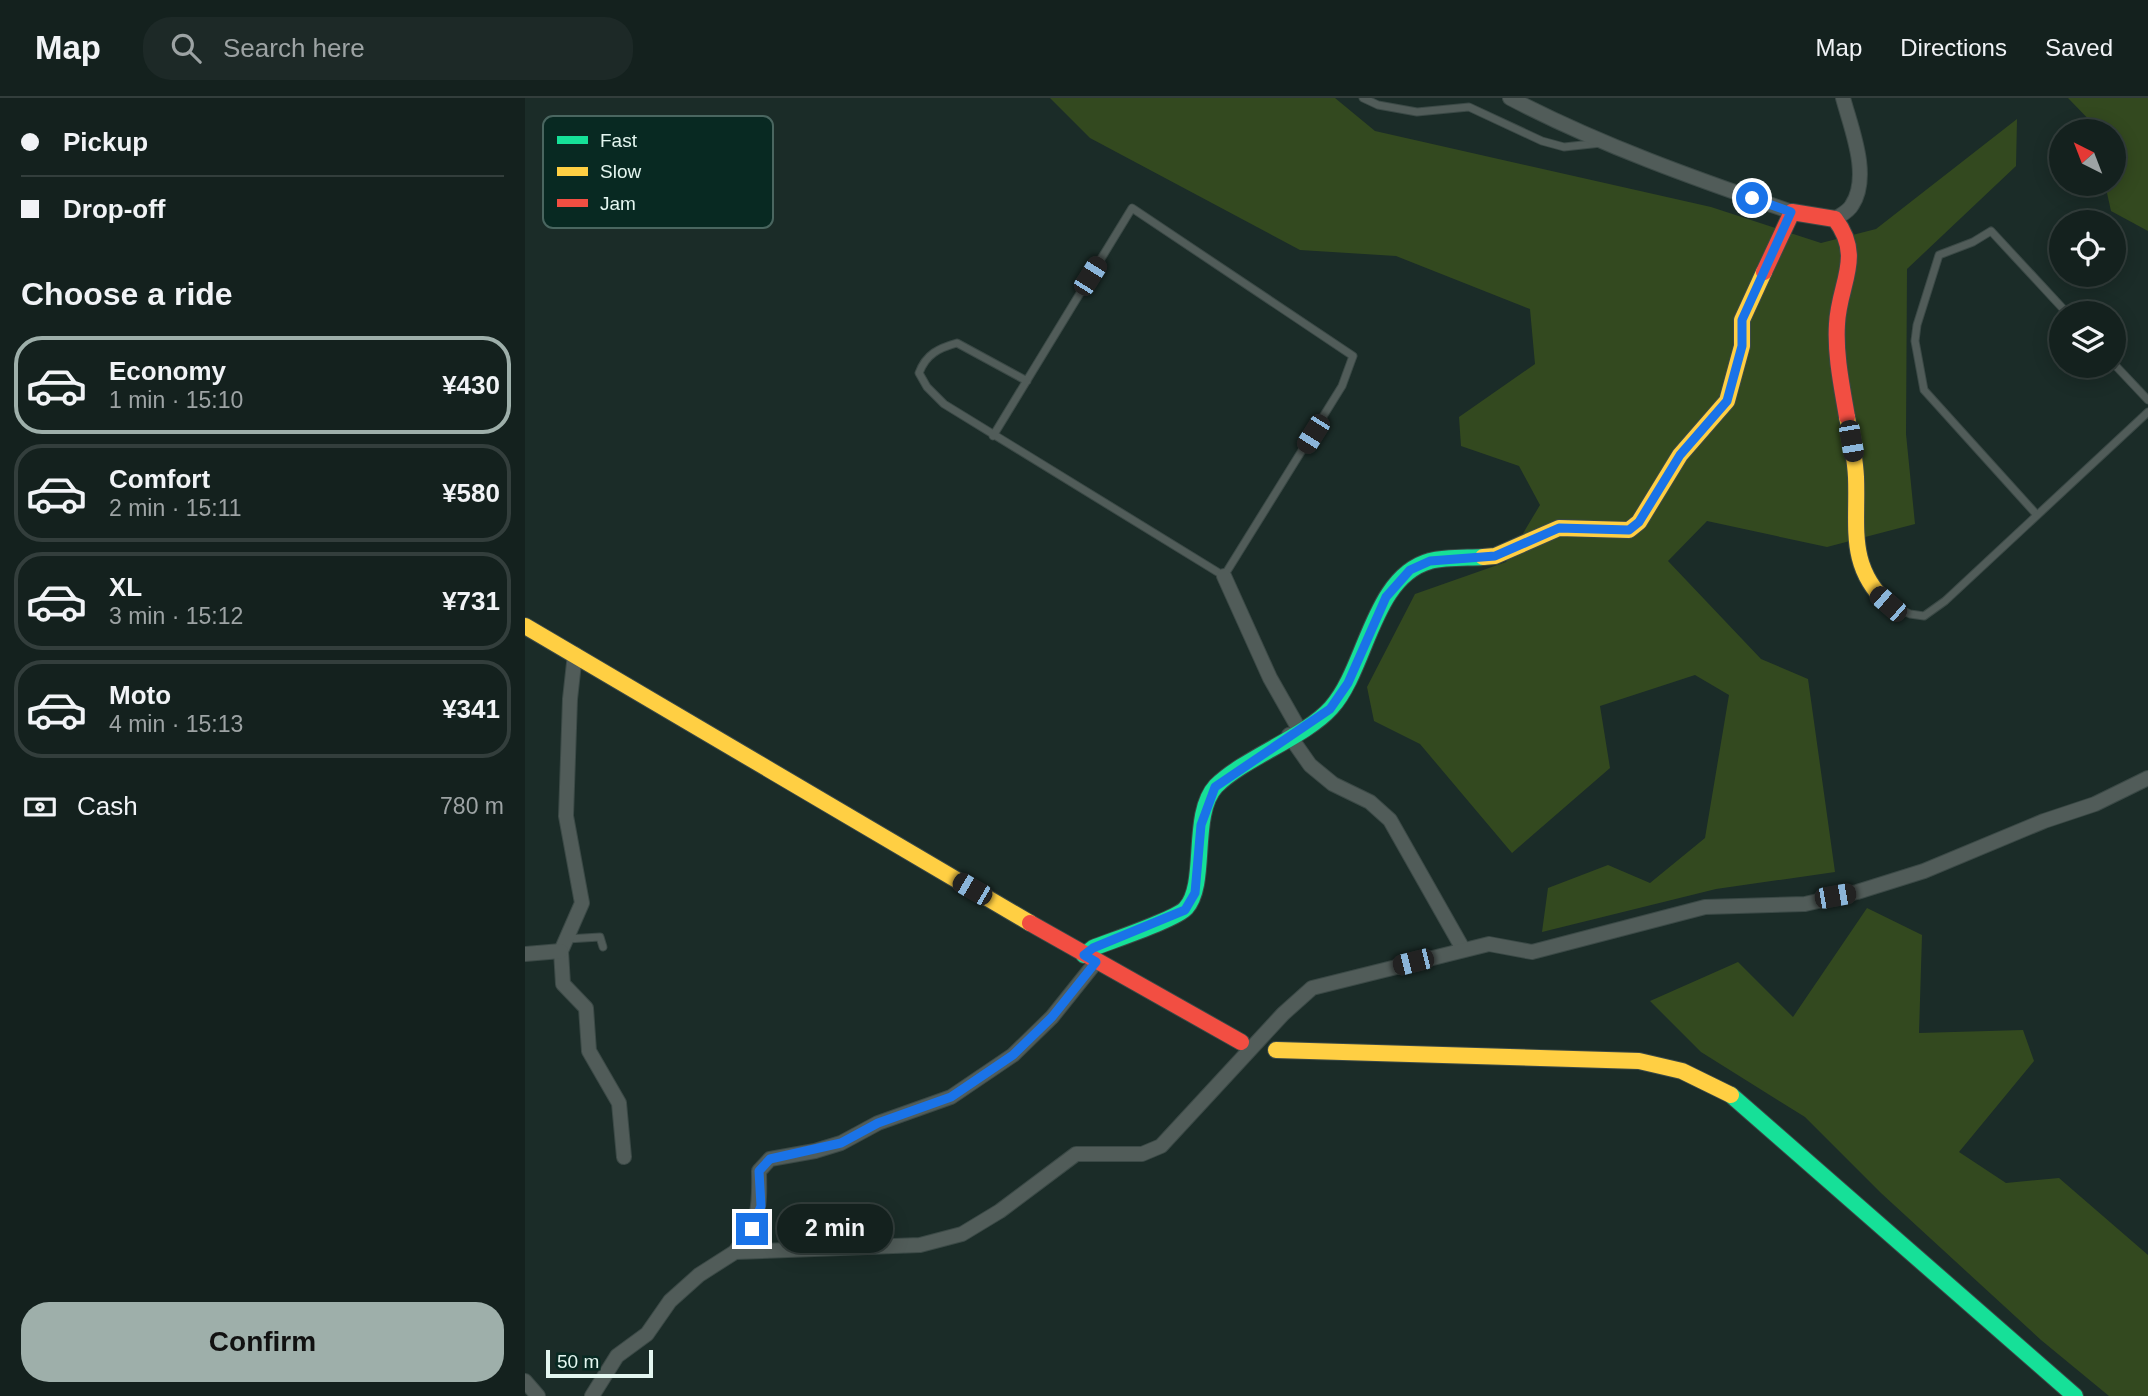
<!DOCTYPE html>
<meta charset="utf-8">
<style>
:root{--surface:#14211e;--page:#1d2927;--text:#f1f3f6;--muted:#9da3a4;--line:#333e3c;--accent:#9eafaa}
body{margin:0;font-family:Helvetica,sans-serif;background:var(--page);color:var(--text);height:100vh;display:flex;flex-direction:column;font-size:26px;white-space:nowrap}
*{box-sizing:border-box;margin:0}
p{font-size:23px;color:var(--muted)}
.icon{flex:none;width:38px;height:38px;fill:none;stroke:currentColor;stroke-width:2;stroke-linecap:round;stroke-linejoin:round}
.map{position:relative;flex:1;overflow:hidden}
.sheet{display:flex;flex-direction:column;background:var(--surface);width:525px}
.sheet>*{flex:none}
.hud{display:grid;align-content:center;height:154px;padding:0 21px;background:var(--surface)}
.needle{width:46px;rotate:318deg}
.fabs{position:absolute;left:1524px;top:21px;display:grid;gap:14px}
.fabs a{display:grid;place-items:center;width:77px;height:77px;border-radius:50%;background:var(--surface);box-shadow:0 4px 18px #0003,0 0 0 2px var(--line);font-size:35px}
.scale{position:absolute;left:21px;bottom:18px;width:107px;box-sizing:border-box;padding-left:7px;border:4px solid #e4f6f0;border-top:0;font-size:19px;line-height:24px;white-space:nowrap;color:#e4f6f0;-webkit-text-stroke:5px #082922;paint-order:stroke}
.end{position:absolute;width:32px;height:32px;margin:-16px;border:9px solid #1a73e8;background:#fff;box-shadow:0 0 0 4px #fff}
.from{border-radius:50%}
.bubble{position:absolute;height:49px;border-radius:24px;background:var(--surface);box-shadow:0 4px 18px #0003,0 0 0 2px var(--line);font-size:23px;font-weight:600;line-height:49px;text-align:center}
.car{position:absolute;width:21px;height:42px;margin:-21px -10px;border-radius:9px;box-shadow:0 0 5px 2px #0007;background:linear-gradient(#222 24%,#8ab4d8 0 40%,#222 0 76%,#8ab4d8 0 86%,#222 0)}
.hud b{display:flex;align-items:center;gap:24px;height:66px;font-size:26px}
.hud b+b{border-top:2px solid var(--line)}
.hud i{width:18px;height:18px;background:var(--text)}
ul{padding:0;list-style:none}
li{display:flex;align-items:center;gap:21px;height:98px;margin:0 14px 10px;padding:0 7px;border:4px solid var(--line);border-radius:28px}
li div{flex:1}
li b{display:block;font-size:26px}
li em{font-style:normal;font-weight:600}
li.active{border-color:var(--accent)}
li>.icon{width:63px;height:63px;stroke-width:1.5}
h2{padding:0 21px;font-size:32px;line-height:84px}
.pay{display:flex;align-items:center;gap:18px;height:77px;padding:0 21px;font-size:26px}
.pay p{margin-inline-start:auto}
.button{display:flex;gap:14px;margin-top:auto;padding:14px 21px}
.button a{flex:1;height:80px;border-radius:28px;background:var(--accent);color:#111;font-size:28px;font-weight:600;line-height:80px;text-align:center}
header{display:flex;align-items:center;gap:42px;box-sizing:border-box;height:98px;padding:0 35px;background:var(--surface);border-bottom:2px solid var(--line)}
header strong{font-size:33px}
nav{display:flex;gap:38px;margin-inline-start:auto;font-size:24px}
.search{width:490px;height:63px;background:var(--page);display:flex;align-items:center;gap:18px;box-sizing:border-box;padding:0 24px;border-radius:28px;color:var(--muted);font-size:26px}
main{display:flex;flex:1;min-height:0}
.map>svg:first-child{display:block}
</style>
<header>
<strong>Map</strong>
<div class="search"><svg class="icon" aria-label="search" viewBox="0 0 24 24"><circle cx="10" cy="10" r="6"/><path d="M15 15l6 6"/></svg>Search here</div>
<nav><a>Map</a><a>Directions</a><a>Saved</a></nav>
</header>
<main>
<section class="sheet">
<div class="hud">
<b><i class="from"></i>Pickup</b>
<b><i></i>Drop-off</b>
</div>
<h2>Choose a ride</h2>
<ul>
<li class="active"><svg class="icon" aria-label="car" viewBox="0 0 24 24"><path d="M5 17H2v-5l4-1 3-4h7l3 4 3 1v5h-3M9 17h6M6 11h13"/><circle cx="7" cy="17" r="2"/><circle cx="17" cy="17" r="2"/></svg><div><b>Economy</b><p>1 min · 15:10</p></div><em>¥430</em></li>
<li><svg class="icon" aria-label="car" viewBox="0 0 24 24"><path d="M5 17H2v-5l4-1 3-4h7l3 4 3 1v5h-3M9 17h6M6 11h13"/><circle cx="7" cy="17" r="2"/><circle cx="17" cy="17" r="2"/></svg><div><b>Comfort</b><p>2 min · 15:11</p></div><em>¥580</em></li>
<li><svg class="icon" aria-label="car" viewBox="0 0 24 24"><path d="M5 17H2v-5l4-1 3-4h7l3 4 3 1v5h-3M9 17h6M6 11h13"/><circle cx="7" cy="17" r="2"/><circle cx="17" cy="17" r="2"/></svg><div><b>XL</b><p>3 min · 15:12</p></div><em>¥731</em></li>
<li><svg class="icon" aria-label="car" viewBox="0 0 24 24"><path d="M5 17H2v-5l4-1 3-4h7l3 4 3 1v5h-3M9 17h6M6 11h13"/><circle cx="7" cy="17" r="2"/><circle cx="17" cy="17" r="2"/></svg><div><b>Moto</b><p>4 min · 15:13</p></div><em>¥341</em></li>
</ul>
<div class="pay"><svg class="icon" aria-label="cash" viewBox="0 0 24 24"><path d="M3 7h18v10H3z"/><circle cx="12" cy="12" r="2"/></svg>Cash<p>780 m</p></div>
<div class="button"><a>Confirm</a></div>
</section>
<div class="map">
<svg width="1623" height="1298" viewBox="0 0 1623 1298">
<rect width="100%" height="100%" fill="#1b2c28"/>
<!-- green -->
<g fill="#33491f">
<path d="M525 0H810L850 33 1186 109 1296 145 1351 131 1492 21 1491 68 1382 171 1381 336 1390 426 1302 449 1182 423 1143 463 1236 561 1283 581 1310 774 1191 791 1017 834 1023 790 1083 767 1125 785 1180 740 1204 597 1170 577 1075 608 1085 670 987 755 895 646 849 623 842 589 890 496 981 464 1015 407 994 368 936 348 934 319 1010 266 1005 211 871 158 775 152 565 40Z"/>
<path d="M1543 0H1623V133L1586 113 1580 86H1589V33H1575Z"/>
<path d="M1342 810 1397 837 1394 935 1498 932 1509 963 1434 1054 1481 1085 1534 1080 1623 1157V1298H1584L1516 1242 1356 1095 1280 1019 1176 954 1125 903 1213 864 1268 919Z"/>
</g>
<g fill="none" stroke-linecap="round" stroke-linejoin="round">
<!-- lane casing -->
<g stroke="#3b4946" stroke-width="9">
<g id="lane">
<path d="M838 0 853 7 892 14 944 9 1017 43 1039 49 1076 45"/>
<path d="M1589 266 1623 302"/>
<path d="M468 338 607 110 828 258 817 288 699 478 419 306 402 289 394 275C401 256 414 250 432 245L502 283"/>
<path d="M1512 417 1399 292 1390 243 1392 227 1414 157 1448 144 1466 133 1542 215"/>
<path d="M1364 506 1385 516 1399 518 1420 503 1623 314"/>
<path d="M42 841 75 839 78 849"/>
</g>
</g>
<!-- street casing -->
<g stroke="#3b4946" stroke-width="16">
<g id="street">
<path d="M985 0C1075 47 1171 81 1267 114"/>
<path d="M1310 121C1316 117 1324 113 1327 107 1346 78 1326 30 1318 0"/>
<path d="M699 478 745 580 774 631"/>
<path d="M50 556 45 601 41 718 57 805 36 853 38 886 61 910 64 953 94 1005 99 1059"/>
<path d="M764 637 785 667 808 686 845 704 865 722 938 851"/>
<path d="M0 856 36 853"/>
<path d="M210 1154C234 1121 235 1114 234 1073L245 1061 290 1053 316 1045 353 1025 426 999 488 957 527 919 571 864"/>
<path d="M0 1283 13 1298"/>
<path d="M67 1298 92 1258 122 1236 145 1203 174 1177 210 1154 395 1147 437 1136 475 1113 551 1056H617L636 1048 758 916 787 890 964 846 1007 854 1180 809 1280 806 1332 794 1399 773 1519 723 1570 706 1623 680"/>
</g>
</g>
<!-- fast casing -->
<g stroke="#3b4946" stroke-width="18">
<g id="fast">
<path d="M559 857 568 850C585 843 652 821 661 810 683 786 665 716 691 688 719 660 780 639 806 610 842 570 847 479 905 463 921 459 941 460 958 459"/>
<path d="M1206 997 1550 1298"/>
</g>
</g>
<!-- slow casing -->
<g stroke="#3b4946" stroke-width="18">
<g id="slow">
<path d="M1322 319C1326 339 1330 359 1331 379 1333 429 1322 468 1363 506"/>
<path d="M958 459 970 458 1034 430 1104 432 1114 424 1155 357 1202 303 1217 248V222L1239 174"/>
<path d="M0 528 505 825"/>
<path d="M751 952 1114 963 1157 973 1206 997"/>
</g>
</g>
<!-- jam casing -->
<g stroke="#3b4946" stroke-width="18">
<g id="jam">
<path d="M1239 174 1267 114 1310 121C1339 159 1314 185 1312 226 1310 257 1317 289 1322 319"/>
<path d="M505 825 716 944"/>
</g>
</g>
<!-- lane -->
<use href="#lane" stroke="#515c59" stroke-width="7"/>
<!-- street -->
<use href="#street" stroke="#515c59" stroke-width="14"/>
<!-- fast -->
<use href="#fast" stroke="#16e098" stroke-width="16"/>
<!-- slow -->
<use href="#slow" stroke="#ffcf43" stroke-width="16"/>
<!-- jam -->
<use href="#jam" stroke="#f24e42" stroke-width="16"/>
</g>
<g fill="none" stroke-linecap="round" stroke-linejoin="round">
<!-- route -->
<path stroke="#1a73e8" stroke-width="9" d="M227 1131 236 1108 234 1073 245 1061 316 1045 353 1025 426 999 488 957 527 919 571 864 559 857 568 850 660 812 670 795 676 727 690 689 805 611 823 585 861 499 885 472 905 463 970 458 1034 430 1104 432 1114 424 1155 357 1202 303 1217 248V222L1266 114 1227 100"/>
</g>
<!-- legend -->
<rect x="18" y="18" width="230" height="112" rx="10" fill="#082922" stroke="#4a6660" stroke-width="2"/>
<rect x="32" y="38" width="31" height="8" fill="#16e098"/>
<rect x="32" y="69" width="31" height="9" fill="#ffcf43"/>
<rect x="32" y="101" width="31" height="8" fill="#f24e42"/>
<g font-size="19" fill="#e4f6f0">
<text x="75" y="49">Fast</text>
<text x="75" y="80">Slow</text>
<text x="75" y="112">Jam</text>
</g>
</svg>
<div class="fabs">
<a><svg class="needle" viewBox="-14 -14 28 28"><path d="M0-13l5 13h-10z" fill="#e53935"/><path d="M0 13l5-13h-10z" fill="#9da3a4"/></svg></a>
<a><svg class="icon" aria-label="locate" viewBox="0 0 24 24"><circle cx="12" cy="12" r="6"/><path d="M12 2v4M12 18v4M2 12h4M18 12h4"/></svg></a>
<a><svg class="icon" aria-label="layers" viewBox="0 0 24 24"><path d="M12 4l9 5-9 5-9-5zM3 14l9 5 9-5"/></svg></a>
</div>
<div class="scale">50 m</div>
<i class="end from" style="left:1227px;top:100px"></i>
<i class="end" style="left:227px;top:1131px"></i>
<div class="bubble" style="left:252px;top:1106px;width:116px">2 min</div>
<i class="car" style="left:565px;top:178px;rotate:32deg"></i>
<i class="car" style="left:788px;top:336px;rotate:212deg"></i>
<i class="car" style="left:1326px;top:343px;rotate:170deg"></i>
<i class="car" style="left:1363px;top:506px;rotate:311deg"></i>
<i class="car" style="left:447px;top:791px;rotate:300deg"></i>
<i class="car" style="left:1310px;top:798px;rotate:80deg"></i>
<i class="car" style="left:888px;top:864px;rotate:256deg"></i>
</div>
</main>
